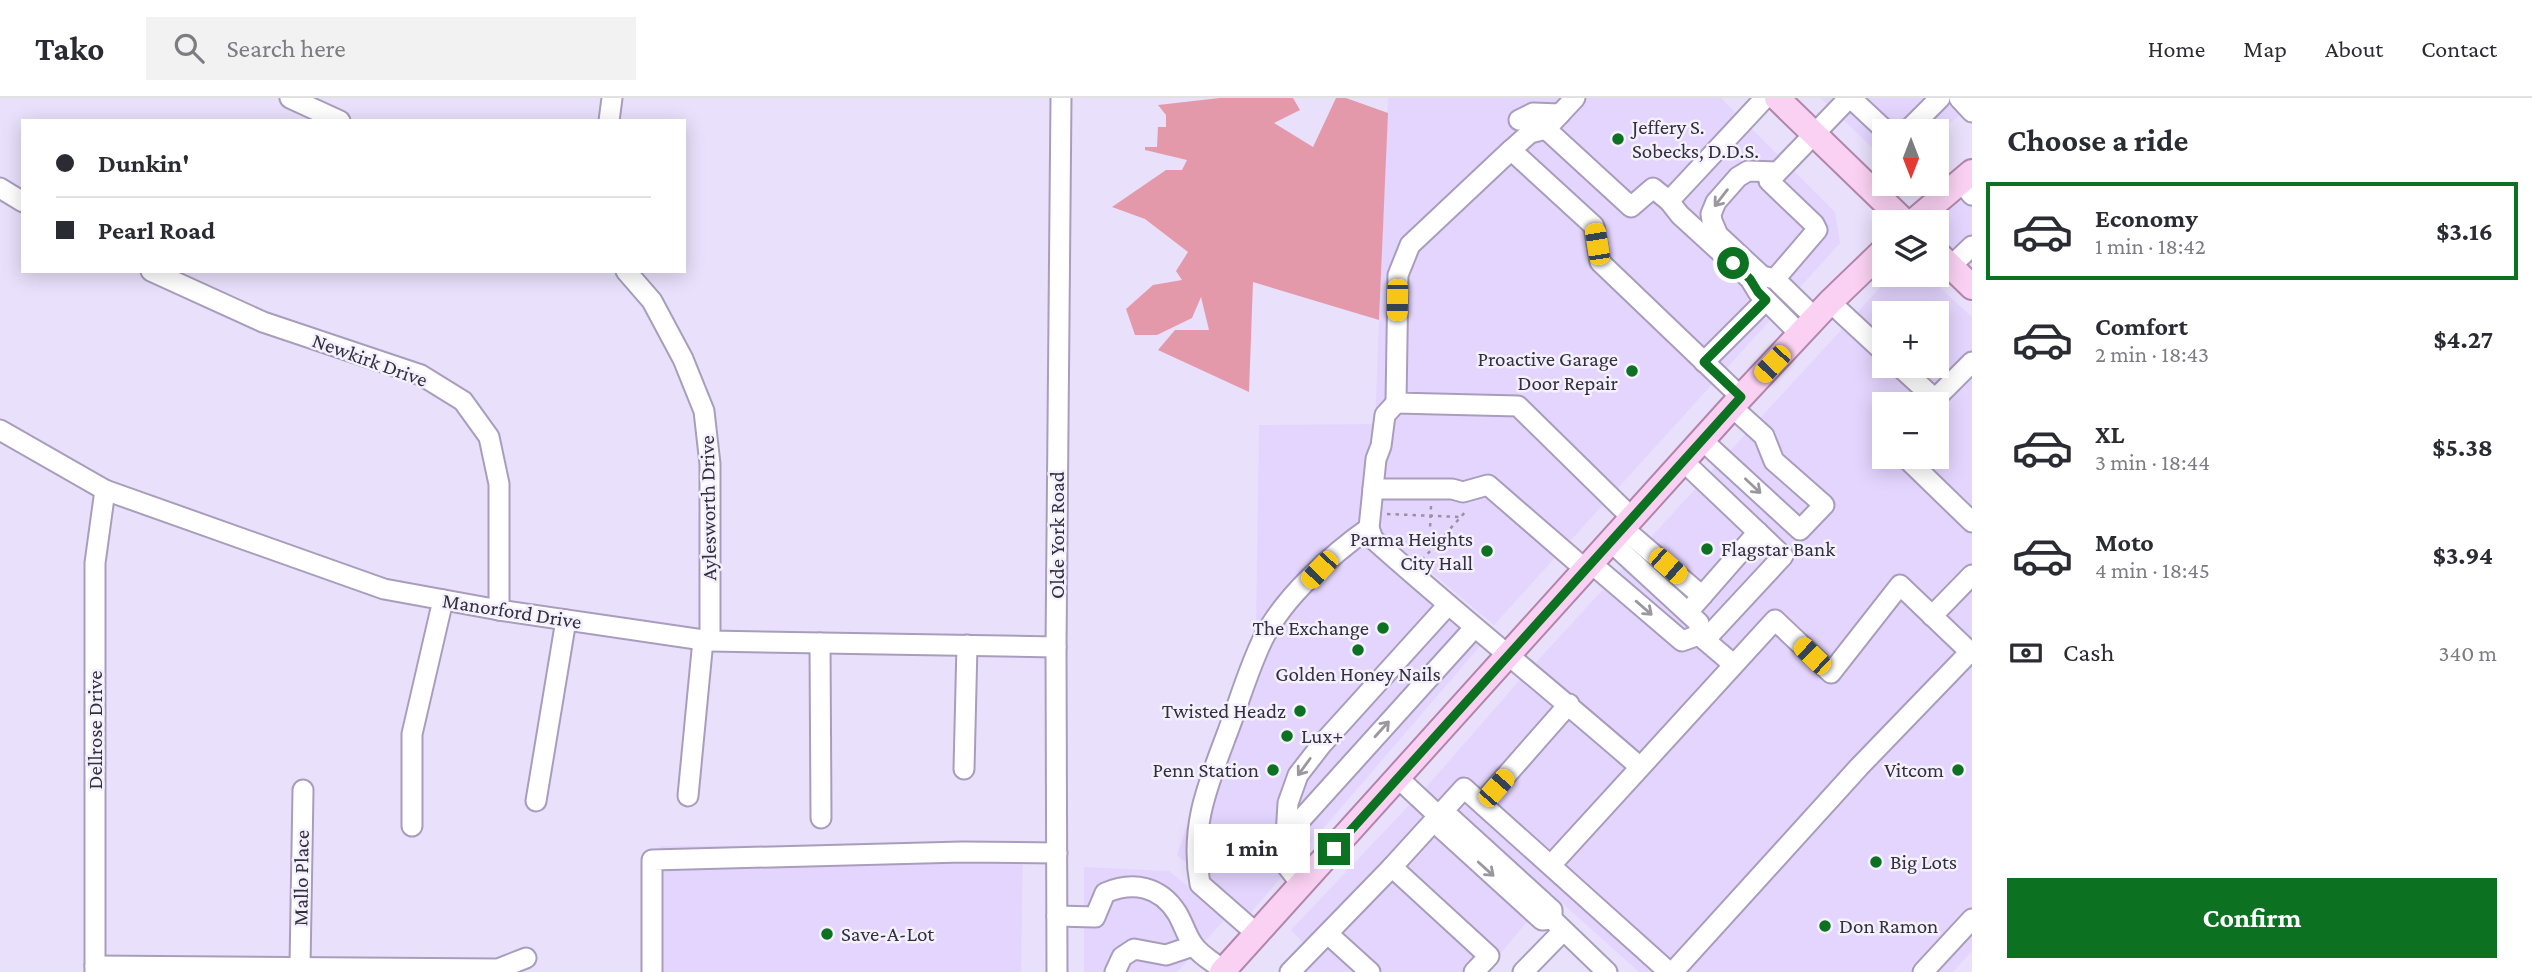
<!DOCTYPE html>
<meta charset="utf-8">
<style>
:root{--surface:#fff;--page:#f2f2f3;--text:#2b2b33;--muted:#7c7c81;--line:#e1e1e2;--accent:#0c7121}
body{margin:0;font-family:"Crimson Pro",serif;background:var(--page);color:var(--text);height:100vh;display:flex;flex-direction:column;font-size:26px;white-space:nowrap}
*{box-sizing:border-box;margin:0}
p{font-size:23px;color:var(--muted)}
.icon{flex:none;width:38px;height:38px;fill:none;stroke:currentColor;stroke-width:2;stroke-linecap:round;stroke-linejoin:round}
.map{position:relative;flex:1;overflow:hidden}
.side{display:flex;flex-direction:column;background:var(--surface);width:560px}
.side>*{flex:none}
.guide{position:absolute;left:21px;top:21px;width:665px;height:154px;border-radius:0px;box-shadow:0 4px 18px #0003;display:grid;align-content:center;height:154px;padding:0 35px;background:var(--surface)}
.needle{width:46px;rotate:180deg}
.tools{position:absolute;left:1872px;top:21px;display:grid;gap:14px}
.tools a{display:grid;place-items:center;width:77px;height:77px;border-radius:0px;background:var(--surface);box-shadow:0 4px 18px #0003;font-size:35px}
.end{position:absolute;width:32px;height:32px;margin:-16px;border:9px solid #0c7121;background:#fff;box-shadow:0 0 0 4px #fff}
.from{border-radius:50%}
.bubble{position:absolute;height:49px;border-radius:0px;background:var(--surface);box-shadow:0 4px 18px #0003;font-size:23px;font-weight:700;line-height:49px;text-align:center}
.car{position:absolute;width:21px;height:42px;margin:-21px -10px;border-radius:9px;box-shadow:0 0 5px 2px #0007;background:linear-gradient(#f5c518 24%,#345 0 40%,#f5c518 0 76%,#345 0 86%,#f5c518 0)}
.guide b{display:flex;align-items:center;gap:24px;height:66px;font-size:26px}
.guide b+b{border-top:2px solid var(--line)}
.guide i{width:18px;height:18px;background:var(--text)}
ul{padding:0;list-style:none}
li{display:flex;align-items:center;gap:21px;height:98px;margin:0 14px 10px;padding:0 21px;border:4px solid transparent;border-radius:0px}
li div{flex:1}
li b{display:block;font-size:26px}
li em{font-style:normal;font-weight:700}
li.on{border-color:var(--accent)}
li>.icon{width:63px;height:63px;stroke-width:1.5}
h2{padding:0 35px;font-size:32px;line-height:84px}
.pay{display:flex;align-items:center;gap:18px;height:77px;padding:0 35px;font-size:26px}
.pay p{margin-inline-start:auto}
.button{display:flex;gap:14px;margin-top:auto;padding:14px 35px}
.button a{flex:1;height:80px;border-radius:0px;background:var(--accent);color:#fff;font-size:28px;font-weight:700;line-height:80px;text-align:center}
header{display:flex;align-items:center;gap:42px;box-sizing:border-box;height:98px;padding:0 35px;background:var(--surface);border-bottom:2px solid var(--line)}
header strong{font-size:33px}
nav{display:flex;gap:38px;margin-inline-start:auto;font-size:24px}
.search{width:490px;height:63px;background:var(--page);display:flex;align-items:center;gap:18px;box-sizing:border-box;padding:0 24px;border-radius:0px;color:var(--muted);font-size:26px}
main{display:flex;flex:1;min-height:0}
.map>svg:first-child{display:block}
</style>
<header>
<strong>Tako</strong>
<div class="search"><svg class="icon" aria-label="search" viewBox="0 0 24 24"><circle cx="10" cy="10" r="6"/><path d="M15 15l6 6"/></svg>Search here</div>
<nav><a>Home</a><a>Map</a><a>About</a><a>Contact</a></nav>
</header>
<main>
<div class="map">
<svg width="1972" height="874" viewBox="0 0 1972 874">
<rect width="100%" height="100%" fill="#e9e0fb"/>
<!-- built -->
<g fill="#e4d5fe" fill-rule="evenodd">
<path d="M1388 0H1721L1835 114 1840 145 1494 527 1403 451 1493 533 1247 819 1177 757 1256 531 1259 327 1375 326Z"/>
<path d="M1821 0H1972V7L1937 36V33H1885V62Z"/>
<path d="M1972 85V176L1937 141V124H1926Z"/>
<path d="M1897 177H1926L1972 219V853L1953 874H1639L1551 795 1485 874H1279L1305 847 1291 832 1429 686 1518 584 1886 183ZM1885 215H1937V268H1885ZM1885 306H1937V359H1885Z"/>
<path d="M1023 747 1021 874H643L645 774 660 748Z"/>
<path d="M1084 769 1169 773 1226 820 1177 874H1084Z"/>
</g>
<!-- forest -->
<path fill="#e499ab" d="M1220 0H1293L1300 12 1274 25 1313 49 1336 0H1346L1388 15 1379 222 1253 184 1249 294 1158 252 1175 232H1209L1201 199 1192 220 1157 237H1135L1126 211 1153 187 1182 182 1176 173 1188 154 1145 121 1112 109 1166 72H1182L1187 62 1145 52V49H1157L1158 29H1166V17L1158 7Z"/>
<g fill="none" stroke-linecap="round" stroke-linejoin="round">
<!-- minor casing -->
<g stroke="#a99dbd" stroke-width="23">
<g id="minor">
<path d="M290 0 340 23"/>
<path d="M1575 0 1546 31 1631 109 1653 90 1669 103 1765 0"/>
<path d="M1959 0 1972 14"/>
<path d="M1519 22 1533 15 1560 16"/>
<path d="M609 23 612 0"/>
<path d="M1907 33 1940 0"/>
<path d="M1511 52 1530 35 1546 31"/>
<path d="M1777 74 1748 73 1738 79 1716 104 1711 116 1712 123 1718 137 1762 178 1775 181 1815 220"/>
<path d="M1961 84 1972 97"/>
<path d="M0 90 23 104"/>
<path d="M1669 103 1680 117 1750 181 1758 194 1800 236"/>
<path d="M1951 168 1972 148"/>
<path d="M151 173 263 224 421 277 463 303 489 339 499 386V512"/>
<path d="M626 173 652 203 683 261 704 313 710 366V543"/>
<path d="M1775 181 1817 132 1814 126 1769 83 1848 1 1854 3 1886 33"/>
<path d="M1830 204 1885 255"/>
<path d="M1704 264 1766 202"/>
<path d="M1899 268 1935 301"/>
<path d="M1396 305 1385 317 1381 348 1376 361 1369 430 1373 441C1460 519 1552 592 1640 669"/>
<path d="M1930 306 1972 264"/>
<path d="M0 332 105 392 384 491 499 512 710 543 1056 549"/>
<path d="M1702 342 1800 432 1824 407 1774 363 1764 338 1732 309"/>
<path d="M1905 359 1972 424"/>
<path d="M1683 363 1783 458 1705 542"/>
<path d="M1373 391H1452L1463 394 1488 387 1586 472"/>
<path d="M1632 420 1518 308 1396 305 1398 177 1410 147 1511 52 1594 128 1600 164 1741 299"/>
<path d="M1623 430 1702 498"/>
<path d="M1611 444 1699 525V537"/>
<path d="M1592 466 1682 543 1699 537"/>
<path d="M1688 514 1758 434"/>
<path d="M1932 518 1972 477"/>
<path d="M1699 537 1733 566"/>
<path d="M820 545 821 720"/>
<path d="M964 671 967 547"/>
<path d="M1398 680 1443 722 1451 720 1552 812V821L1542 822 1442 731 1443 722"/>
<path d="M688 698 703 542"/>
<path d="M536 703 566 522"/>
<path d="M1482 705 1569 606"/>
<path d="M412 728V636L443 502"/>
<path d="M1287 737 1474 530"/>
<path d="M1551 767 1775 522 1831 575 1900 487 1970 554"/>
<path d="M1392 769 1464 690 1669 874"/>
<path d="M1302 787 1287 768 1285 755 1288 705 1298 677 1322 646 1447 508"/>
<path d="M1057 818 1095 819 1105 795C1133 783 1160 788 1177 815 1183 825 1186 836 1192 845 1199 857 1215 865 1226 874"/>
<path d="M1552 821 1607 874"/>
<path d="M1257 836 1200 786C1190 732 1206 691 1225 641 1238 608 1247 574 1263 541 1283 500 1332 456 1369 430"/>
<path d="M1328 836 1370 874"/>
<path d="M95 868 498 871 526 860"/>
<path d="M300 868 303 692"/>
<path d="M95 874V465L105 392"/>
<path d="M652 874V762L962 754 1057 755"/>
<path d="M1057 874 1056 549 1061 0"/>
<path d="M1115 874 1122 859 1134 851 1166 857 1193 848"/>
<path d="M1290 874 1392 769 1489 858 1474 874"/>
<path d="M1523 874 1563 833"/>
<path d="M1673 874 1859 669 1970 554 1972 556"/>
<path d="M1923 874 1972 821"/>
</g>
</g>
<!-- major casing -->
<g stroke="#b285ad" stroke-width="28">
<g id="major">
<path d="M1777 0 1905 124"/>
<path d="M1913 124 1972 74"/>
<path d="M1937 155 1972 189"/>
<path d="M1222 874 1741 299 1830 204 1885 151"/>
</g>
</g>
<!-- path -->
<g stroke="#9891a6" stroke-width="2.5" stroke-dasharray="3.5 5" stroke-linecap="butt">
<path d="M1431 408 1430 431 1442 440"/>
<path d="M1387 416 1461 419"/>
<path d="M1422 462 1467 412"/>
</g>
<!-- minor -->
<use href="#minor" stroke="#fff" stroke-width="19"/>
<!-- major -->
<use href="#major" stroke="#fad1f2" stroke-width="24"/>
</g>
<!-- one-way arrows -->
<defs><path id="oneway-shaft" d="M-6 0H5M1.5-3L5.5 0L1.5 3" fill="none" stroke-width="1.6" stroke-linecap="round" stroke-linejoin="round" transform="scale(1.75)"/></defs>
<g stroke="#9a979e">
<use href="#oneway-shaft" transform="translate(1721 100) rotate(128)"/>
<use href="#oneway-shaft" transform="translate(1753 388) rotate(43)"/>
<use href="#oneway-shaft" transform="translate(1644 510) rotate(41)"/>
<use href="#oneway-shaft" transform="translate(1382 631) rotate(-48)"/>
<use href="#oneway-shaft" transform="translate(1304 669) rotate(126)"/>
<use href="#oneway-shaft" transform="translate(1486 771) rotate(42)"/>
</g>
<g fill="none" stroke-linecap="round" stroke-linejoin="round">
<!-- route -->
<path stroke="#0c7121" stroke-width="9" d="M1334 751 1741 299 1704 264 1766 202 1758 194 1750 181 1733 165"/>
</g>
<!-- markers -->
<g fill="#0c7121" stroke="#f4f0fe" stroke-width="2.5">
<circle cx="1618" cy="41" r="7"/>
<circle cx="1632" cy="273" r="7"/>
<circle cx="1707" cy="451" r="7"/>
<circle cx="1487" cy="453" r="7"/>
<circle cx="1383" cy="530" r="7"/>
<circle cx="1358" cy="552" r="7"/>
<circle cx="1300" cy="613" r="7"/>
<circle cx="1287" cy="638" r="7"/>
<circle cx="1273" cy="672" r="7"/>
<circle cx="1958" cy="672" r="7"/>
<circle cx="1876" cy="764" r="7"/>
<circle cx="1825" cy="828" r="7"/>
<circle cx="827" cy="836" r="7"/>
</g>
<g text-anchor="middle" stroke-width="5" stroke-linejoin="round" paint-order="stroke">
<!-- poi labels -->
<g font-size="21" fill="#342f3c" stroke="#f4f0fe" text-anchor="start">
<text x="1632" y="36">Jeffery S.<tspan x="1632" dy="24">Sobecks, D.D.S.</tspan></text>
<text x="1618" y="268" text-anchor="end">Proactive Garage<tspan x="1618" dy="24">Door Repair</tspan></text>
<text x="1473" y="448" text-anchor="end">Parma Heights<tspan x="1473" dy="24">City Hall</tspan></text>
<text x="1721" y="458">Flagstar Bank</text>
<text x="1369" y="537" text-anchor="end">The Exchange</text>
<text x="1358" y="583" text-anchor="middle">Golden Honey Nails</text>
<text x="1286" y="620" text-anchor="end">Twisted Headz</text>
<text x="1301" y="645">Lux+</text>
<text x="1259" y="679" text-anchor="end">Penn Station</text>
<text x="1944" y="679" text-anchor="end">Vitcom</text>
<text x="1890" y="771">Big Lots</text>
<text x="1839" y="835">Don Ramon</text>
<text x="841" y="843">Save-A-Lot</text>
</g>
<!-- street labels -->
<g font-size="21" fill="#342f3c" stroke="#f4f0fe">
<text transform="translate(370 262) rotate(20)" y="7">Newkirk Drive</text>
<text transform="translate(708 410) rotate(-91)" y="7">Aylesworth Drive</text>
<text transform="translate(1057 437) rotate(-90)" y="7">Olde York Road</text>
<text transform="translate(512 513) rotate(9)" y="7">Manorford Drive</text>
<text transform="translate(95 632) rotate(-90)" y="7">Dellrose Drive</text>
<text transform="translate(301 780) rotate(-89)" y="7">Mallo Place</text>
</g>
</g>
</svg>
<div class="tools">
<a><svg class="needle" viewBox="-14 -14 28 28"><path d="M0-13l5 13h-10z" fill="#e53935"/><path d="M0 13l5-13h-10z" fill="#7c7c81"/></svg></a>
<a><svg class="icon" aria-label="layers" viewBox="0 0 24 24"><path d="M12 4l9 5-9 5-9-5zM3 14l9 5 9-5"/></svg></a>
<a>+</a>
<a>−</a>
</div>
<i class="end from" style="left:1733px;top:165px"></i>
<i class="end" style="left:1334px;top:751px"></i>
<div class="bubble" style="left:1194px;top:726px;width:116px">1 min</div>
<i class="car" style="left:1597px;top:146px;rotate:351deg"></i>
<i class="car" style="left:1397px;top:202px;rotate:181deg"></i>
<i class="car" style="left:1772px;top:266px;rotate:223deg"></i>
<i class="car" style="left:1668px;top:468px;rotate:131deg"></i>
<i class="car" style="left:1319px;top:472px;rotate:223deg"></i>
<i class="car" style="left:1812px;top:558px;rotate:314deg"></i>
<i class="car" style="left:1496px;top:690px;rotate:41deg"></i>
<div class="guide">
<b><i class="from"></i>Dunkin'</b>
<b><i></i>Pearl Road</b>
</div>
</div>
<section class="side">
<h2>Choose a ride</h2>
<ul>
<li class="on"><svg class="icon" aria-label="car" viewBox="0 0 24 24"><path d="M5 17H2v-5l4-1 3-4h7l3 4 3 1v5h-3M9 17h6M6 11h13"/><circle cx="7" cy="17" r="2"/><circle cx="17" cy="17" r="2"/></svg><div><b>Economy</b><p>1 min · 18:42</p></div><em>$3.16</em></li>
<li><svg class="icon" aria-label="car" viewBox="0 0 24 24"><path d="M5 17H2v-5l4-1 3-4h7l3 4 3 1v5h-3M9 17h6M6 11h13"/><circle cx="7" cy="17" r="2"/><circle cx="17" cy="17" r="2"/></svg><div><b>Comfort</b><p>2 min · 18:43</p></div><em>$4.27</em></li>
<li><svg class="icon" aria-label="car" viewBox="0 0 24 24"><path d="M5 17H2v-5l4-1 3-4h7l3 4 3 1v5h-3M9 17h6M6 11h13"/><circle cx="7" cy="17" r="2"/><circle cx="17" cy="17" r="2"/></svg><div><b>XL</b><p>3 min · 18:44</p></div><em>$5.38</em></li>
<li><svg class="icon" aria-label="car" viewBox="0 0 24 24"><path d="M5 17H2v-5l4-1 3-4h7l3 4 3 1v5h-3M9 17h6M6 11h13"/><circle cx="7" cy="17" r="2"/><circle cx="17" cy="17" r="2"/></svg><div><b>Moto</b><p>4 min · 18:45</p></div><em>$3.94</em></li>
</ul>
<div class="pay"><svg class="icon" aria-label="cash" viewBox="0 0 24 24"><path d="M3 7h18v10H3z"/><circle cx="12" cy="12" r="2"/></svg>Cash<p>340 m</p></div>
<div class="button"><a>Confirm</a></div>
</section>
</main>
